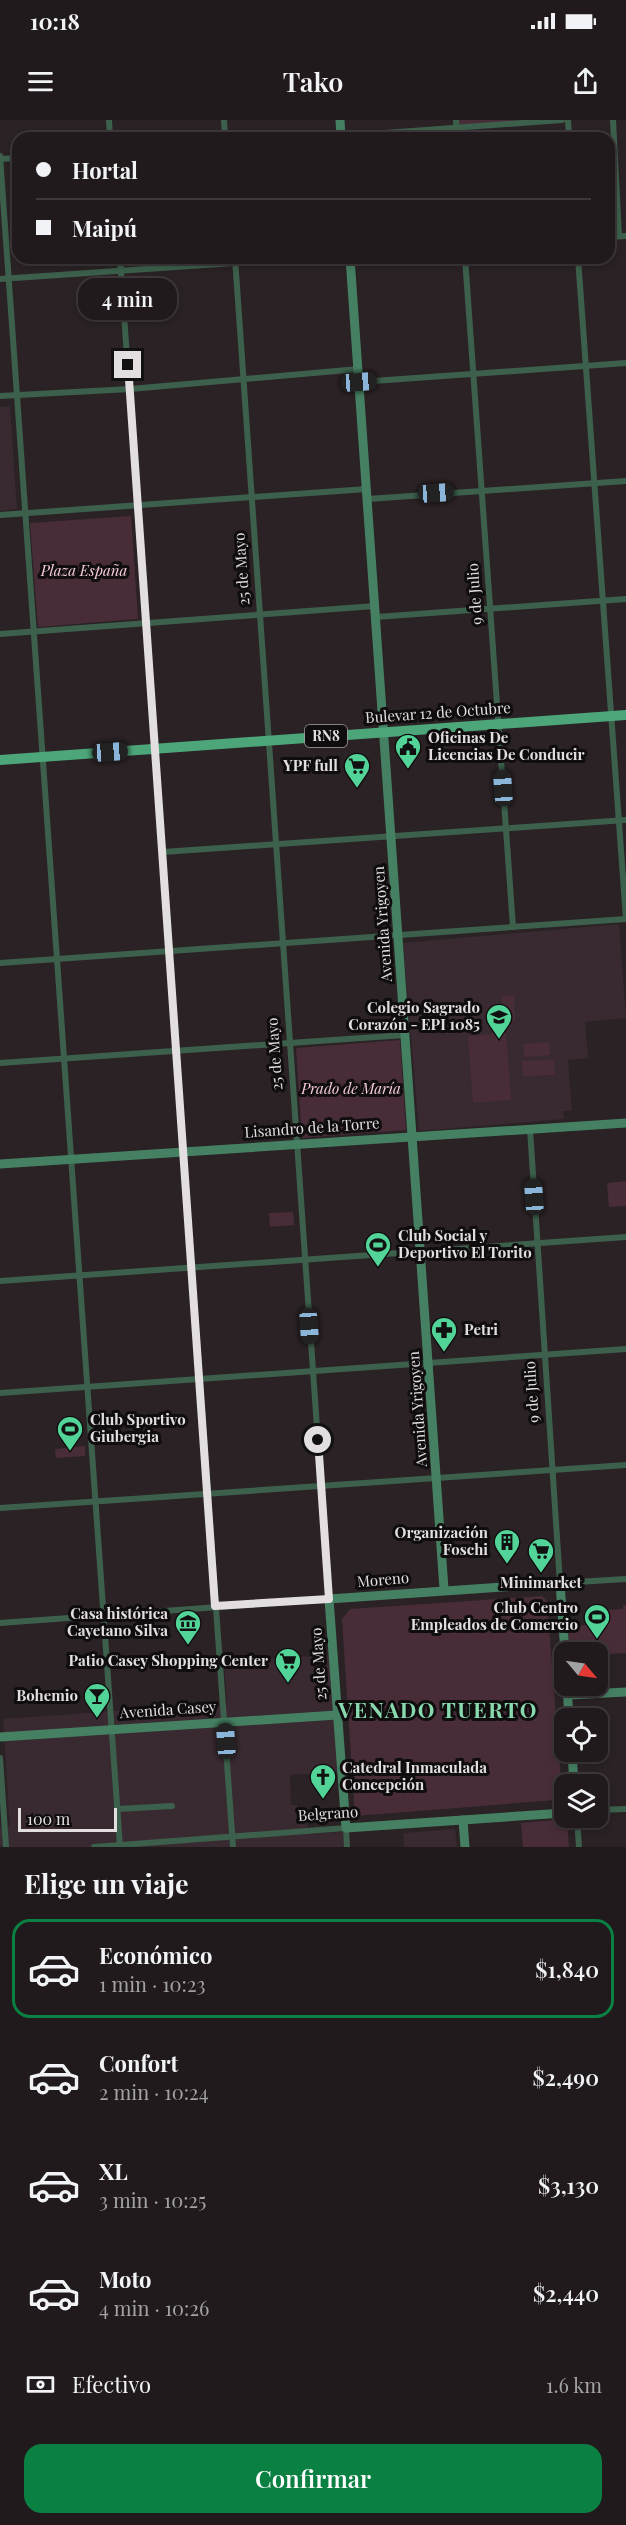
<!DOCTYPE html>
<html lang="es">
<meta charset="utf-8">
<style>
:root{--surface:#201a1c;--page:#282325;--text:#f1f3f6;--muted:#a2a1a3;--line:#3d383b;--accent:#0b8043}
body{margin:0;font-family:"Playfair Display",serif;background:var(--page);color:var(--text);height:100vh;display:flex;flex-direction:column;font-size:22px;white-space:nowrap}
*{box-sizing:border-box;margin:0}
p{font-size:20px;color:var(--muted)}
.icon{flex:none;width:33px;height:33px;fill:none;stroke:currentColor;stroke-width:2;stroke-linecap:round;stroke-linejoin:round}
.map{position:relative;height:1727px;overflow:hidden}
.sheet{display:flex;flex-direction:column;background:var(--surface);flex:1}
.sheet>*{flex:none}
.guide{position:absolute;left:12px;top:12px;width:603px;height:132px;border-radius:18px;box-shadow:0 3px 9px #0003,0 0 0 2px var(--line);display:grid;align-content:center;height:132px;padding:0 24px;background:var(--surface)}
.needle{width:39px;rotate:119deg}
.controls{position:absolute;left:554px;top:1522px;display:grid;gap:12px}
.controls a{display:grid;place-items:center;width:54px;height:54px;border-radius:12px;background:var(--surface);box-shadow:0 3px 9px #0003,0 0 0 2px var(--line);font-size:30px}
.scale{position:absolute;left:18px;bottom:15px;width:99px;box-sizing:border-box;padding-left:6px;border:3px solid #e3dee0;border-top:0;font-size:16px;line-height:21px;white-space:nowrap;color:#e3dee0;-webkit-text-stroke:4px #100d0e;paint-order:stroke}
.end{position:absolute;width:27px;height:27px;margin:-14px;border:8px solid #e3dee0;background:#111;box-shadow:0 0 0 3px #111}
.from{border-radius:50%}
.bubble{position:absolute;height:42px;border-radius:18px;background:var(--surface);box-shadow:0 3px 9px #0003,0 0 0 2px var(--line);font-size:20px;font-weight:600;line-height:42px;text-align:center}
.car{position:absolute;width:18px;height:36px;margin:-18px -9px;border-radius:8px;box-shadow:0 0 4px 2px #0007;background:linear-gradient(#222 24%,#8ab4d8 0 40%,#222 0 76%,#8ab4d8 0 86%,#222 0)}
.guide b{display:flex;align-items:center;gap:21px;height:57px;font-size:22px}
.guide b+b{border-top:2px solid var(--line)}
.guide i{width:15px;height:15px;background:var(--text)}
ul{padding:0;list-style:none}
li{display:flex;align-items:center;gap:18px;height:99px;margin:0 12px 9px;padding:0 12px;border:3px solid transparent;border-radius:18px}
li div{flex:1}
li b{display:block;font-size:22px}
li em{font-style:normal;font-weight:600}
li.active{border-color:var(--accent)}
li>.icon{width:54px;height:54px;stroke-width:1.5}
h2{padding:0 24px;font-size:27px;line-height:72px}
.pay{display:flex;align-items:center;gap:15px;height:66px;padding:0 24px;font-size:22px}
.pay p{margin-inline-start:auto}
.primary-button{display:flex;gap:12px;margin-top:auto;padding:12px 24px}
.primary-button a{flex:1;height:69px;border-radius:18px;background:var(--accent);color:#fff;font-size:24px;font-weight:600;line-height:69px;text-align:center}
.status{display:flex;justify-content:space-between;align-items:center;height:42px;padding:0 30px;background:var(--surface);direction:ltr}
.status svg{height:16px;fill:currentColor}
header{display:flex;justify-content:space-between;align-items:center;height:78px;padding:0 24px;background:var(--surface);font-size:27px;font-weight:600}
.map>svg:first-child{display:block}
</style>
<div class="status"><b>10:18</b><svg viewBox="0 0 49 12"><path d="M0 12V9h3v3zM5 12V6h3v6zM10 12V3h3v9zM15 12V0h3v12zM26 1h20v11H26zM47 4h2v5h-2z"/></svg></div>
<header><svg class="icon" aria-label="menu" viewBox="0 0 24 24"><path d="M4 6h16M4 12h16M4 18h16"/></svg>Tako<svg class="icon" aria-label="share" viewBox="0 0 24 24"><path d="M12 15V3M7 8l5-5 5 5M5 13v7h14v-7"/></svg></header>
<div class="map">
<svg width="626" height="1727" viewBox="0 0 626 1727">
<rect width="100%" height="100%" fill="#2a2225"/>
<!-- built -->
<g fill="#382a30">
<path d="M10 286 17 389 0 391V287Z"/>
<path d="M619 804 626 898 585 902 588 938 568 940 572 991H563L564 999 419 1011 403 823Z"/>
<path d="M331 1535 339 1652 290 1655 291 1685H297L298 1689H307L308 1714 344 1712 345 1727H0V1707L10 1706 3 1599 227 1583 224 1542Z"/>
<path d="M455 1709 457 1727H404L403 1713Z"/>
</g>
<!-- green -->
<g fill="#482d38">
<path d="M456 0H513L514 3 457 7Z"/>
<path d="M131 396 138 499 38 507 30 403Z"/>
<path d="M514 875 515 900H504L502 876Z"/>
<path d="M506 913 511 980 473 983 468 916Z"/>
<path d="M400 920 406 1010 302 1018 296 928Z"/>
<path d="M549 922 550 935 524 937 523 924Z"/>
<path d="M554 940 555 955 523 956 522 941Z"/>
<path d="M626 1061V1086L609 1087 607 1063Z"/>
<path d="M293 1092 294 1105 270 1107 269 1093Z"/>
<path d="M85 1326V1336L56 1338 55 1329Z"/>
<path d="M542 1476 547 1481 562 1673 556 1680 355 1696 342 1499 350 1489Z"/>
<path d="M623 1485H626V1533L610 1534V1540L597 1541V1533H569L568 1506 595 1505 594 1491 623 1489Z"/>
<path d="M567 1699 569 1727H523L521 1703Z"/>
</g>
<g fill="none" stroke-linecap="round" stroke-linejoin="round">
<!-- minor -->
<g stroke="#3c604c" stroke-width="6">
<path d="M109 0 110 18"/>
<path d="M224 0 225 18"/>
<path d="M456 0 457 18"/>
<path d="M568 0 569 18"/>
<path d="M613 0 619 116"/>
<path d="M317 18 562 0"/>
<path d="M0 36 120 1727"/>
<path d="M0 39 18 38"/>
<path d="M609 117 626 116"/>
<path d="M120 138 233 1727"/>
<path d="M465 138 513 807"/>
<path d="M578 138 626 799"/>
<path d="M0 159 306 138"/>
<path d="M359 262 626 243"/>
<path d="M0 276 130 269 359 249"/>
<path d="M368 379 626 361"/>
<path d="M0 395 367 369"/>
<path d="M376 497 626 479"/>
<path d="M0 514 375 486"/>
<path d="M163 732 626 700"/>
<path d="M0 843 626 799"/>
<path d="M0 943 405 915"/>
<path d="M530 1009 560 1463 626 1459"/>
<path d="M0 1161 626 1117"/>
<path d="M0 1273 626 1229"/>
<path d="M0 1388 626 1345"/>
<path d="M0 1503 329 1479 235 138"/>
<path d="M0 1638 6 1727"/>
<path d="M117 1689 172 1686"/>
<path d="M597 1690 626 1689"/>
<path d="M577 1698 579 1727"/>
<path d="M94 1727 346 1708 347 1727"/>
</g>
<!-- secondary -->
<g stroke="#458062" stroke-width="9">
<path d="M340 0 341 18"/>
<path d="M350 138 444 1469"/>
<path d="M0 1044 626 1003"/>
<path d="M567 1566 569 1599"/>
<path d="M568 1575 626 1572"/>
<path d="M0 1617 337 1595"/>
<path d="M572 1632 574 1665"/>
<path d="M564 1693 346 1708 329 1479 560 1463 565 1533"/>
<path d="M463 1700 465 1727"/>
</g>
<!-- trunk -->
<path stroke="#4da67a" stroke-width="10" d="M0 640 626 595"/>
</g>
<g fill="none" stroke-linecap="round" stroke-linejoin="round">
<!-- route -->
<path stroke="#e3dee0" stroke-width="8" d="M128 245 215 1486 329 1479 318 1320"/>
</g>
<!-- icons -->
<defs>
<g id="civic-pin" transform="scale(1.35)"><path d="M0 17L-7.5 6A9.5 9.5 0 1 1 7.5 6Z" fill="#52d397" stroke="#100d0e"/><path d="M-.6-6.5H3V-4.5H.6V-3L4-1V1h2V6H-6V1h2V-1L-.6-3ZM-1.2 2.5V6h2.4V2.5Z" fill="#111"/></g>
<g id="supermarket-pin" transform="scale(1.35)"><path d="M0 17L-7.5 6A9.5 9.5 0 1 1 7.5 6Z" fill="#52d397" stroke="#100d0e"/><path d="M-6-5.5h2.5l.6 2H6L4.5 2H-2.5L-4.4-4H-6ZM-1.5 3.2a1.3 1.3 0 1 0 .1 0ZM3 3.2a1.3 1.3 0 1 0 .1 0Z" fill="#111"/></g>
<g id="school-pin" transform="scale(1.35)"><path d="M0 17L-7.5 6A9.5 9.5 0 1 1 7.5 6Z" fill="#52d397" stroke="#100d0e"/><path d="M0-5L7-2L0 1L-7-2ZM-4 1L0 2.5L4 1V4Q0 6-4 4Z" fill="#111"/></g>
<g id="stadium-pin" transform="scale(1.35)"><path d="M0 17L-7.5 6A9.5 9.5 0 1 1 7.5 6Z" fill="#52d397" stroke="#100d0e"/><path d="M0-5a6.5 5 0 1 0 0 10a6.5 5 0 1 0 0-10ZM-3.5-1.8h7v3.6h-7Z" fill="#111"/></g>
<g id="pharmacy-pin" transform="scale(1.35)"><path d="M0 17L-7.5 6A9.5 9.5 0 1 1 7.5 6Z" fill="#52d397" stroke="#100d0e"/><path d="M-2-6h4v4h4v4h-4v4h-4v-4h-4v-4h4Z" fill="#111"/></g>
<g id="building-pin" transform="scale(1.35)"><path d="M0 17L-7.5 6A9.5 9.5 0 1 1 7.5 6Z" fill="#52d397" stroke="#100d0e"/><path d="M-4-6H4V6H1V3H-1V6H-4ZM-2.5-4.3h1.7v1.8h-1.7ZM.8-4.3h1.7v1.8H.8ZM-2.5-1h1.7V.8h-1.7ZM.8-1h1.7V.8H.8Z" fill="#111"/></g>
<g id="museum-pin" transform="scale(1.35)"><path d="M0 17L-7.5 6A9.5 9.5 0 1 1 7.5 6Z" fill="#52d397" stroke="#100d0e"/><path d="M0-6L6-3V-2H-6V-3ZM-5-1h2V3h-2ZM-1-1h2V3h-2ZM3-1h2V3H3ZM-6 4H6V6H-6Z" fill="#111"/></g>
<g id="bar-pin" transform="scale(1.35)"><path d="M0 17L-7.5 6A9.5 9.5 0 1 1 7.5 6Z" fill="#52d397" stroke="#100d0e"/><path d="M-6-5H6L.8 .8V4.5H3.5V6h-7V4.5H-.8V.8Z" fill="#111"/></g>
<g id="church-pin" transform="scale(1.35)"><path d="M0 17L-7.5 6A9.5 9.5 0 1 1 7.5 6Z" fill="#52d397" stroke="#100d0e"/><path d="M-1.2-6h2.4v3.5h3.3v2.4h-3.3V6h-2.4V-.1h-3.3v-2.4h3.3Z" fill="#111"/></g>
</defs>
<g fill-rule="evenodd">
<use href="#civic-pin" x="408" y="627"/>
<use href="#supermarket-pin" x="357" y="646"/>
<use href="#school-pin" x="499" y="897"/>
<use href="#stadium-pin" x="378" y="1125"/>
<use href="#pharmacy-pin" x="444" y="1210"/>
<use href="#stadium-pin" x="70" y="1309"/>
<use href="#building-pin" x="507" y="1422"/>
<use href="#supermarket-pin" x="541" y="1431"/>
<use href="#stadium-pin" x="597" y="1497"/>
<use href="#museum-pin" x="188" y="1503"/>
<use href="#supermarket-pin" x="288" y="1541"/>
<use href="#bar-pin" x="97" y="1576"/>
<use href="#church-pin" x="323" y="1657"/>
</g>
<g text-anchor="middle" stroke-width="6" stroke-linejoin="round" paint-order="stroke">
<!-- shield labels -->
<rect fill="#100d0e" stroke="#a49fa1" stroke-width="1.5" x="305" y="605" width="42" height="22" rx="4.5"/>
<g font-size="14" font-weight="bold" fill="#e3dee0">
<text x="326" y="621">RN8</text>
</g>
<!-- street labels -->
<g font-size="15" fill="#e3dee0" stroke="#100d0e">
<text transform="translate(242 449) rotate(-94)" y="5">25 de Mayo</text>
<text transform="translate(475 474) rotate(-94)" y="5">9 de Julio</text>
<text transform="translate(438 593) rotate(-4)" y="5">Bulevar 12 de Octubre</text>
<text transform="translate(383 804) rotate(-94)" y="5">Avenida Yrigoyen</text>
<text transform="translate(275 934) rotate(-94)" y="5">25 de Mayo</text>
<text transform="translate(312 1008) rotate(-4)" y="5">Lisandro de la Torre</text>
<text transform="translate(532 1272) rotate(-94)" y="5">9 de Julio</text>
<text transform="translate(418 1289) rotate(-94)" y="5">Avenida Yrigoyen</text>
<text transform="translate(383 1460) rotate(-5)" y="5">Moreno</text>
<text transform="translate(319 1544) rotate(-94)" y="5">25 de Mayo</text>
<text transform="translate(168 1590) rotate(-4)" y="5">Avenida Casey</text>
<text transform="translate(328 1694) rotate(-4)" y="5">Belgrano</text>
</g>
<!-- park labels -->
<g font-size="15" font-style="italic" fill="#f7ccdd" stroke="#100d0e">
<text x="84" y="456">Plaza España</text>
<text x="351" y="974">Prado de María</text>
</g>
<!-- poi labels -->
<g font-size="15" font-weight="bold" fill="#e3dee0" stroke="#100d0e" text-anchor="end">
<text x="428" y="623" text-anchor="start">Oficinas De<tspan x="428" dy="17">Licencias De Conducir</tspan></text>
<text x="338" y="651">YPF full</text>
<text x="480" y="893">Colegio Sagrado<tspan x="480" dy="17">Corazón - EPI 1085</tspan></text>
<text x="398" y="1121" text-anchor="start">Club Social y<tspan x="398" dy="17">Deportivo El Torito</tspan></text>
<text x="464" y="1215" text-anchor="start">Petri</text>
<text x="90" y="1305" text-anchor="start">Club Sportivo<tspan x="90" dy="17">Giubergia</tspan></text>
<text x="488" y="1418">Organización<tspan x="488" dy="17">Foschi</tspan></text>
<text x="541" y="1468" text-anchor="middle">Minimarket</text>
<text x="578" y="1493">Club Centro<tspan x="578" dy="17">Empleados de Comercio</tspan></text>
<text x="168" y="1499">Casa histórica<tspan x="168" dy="17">Cayetano Silva</tspan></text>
<text x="268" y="1546">Patio Casey Shopping Center</text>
<text x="78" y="1581">Bohemio</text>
<text x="342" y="1653" text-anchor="start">Catedral Inmaculada<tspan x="342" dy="17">Concepción</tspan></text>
</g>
<!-- district labels -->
<g font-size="21" font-weight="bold" letter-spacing="1.5" fill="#89d9af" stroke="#100d0e">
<text x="438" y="1598">VENADO TUERTO</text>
</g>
</g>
</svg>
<div class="controls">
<a><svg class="needle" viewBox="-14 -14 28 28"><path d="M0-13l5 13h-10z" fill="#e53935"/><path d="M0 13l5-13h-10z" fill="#a2a1a3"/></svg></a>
<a><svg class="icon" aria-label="locate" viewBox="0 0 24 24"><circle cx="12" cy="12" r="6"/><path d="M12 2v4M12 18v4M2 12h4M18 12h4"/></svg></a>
<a><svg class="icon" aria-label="layers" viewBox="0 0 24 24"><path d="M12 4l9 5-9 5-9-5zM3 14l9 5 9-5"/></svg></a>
</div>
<div class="scale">100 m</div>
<i class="end from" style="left:318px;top:1320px"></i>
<i class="end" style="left:128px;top:245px"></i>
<div class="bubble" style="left:78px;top:158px;width:99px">4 min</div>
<i class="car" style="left:359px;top:262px;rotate:86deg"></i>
<i class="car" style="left:436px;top:373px;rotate:86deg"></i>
<i class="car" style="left:110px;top:632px;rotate:86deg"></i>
<i class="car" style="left:503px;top:668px;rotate:356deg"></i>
<i class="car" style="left:534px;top:1077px;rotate:356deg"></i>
<i class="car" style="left:309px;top:1206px;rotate:176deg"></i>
<i class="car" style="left:226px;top:1621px;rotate:356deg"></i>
<div class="guide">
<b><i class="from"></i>Hortal</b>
<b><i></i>Maipú</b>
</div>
</div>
<section class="sheet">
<h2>Elige un viaje</h2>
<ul>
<li class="active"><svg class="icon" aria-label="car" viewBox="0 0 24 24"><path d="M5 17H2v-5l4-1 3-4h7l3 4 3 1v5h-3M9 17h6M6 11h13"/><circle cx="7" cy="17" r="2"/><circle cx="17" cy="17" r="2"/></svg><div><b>Económico</b><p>1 min · 10:23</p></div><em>$1,840</em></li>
<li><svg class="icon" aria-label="car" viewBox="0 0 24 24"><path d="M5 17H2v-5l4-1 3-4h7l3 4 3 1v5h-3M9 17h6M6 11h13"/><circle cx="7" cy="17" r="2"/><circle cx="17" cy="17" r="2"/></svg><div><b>Confort</b><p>2 min · 10:24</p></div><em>$2,490</em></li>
<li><svg class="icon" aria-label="car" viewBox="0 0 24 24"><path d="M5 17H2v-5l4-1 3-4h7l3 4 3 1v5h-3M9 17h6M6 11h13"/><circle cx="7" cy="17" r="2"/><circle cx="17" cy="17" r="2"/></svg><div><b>XL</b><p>3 min · 10:25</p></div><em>$3,130</em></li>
<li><svg class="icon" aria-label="car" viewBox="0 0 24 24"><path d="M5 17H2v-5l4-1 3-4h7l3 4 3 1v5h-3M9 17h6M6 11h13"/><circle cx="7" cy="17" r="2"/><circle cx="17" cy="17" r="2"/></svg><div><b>Moto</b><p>4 min · 10:26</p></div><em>$2,440</em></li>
</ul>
<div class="pay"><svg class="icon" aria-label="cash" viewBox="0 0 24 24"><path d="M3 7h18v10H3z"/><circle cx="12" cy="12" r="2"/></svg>Efectivo<p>1.6 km</p></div>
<div class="primary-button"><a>Confirmar</a></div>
</section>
